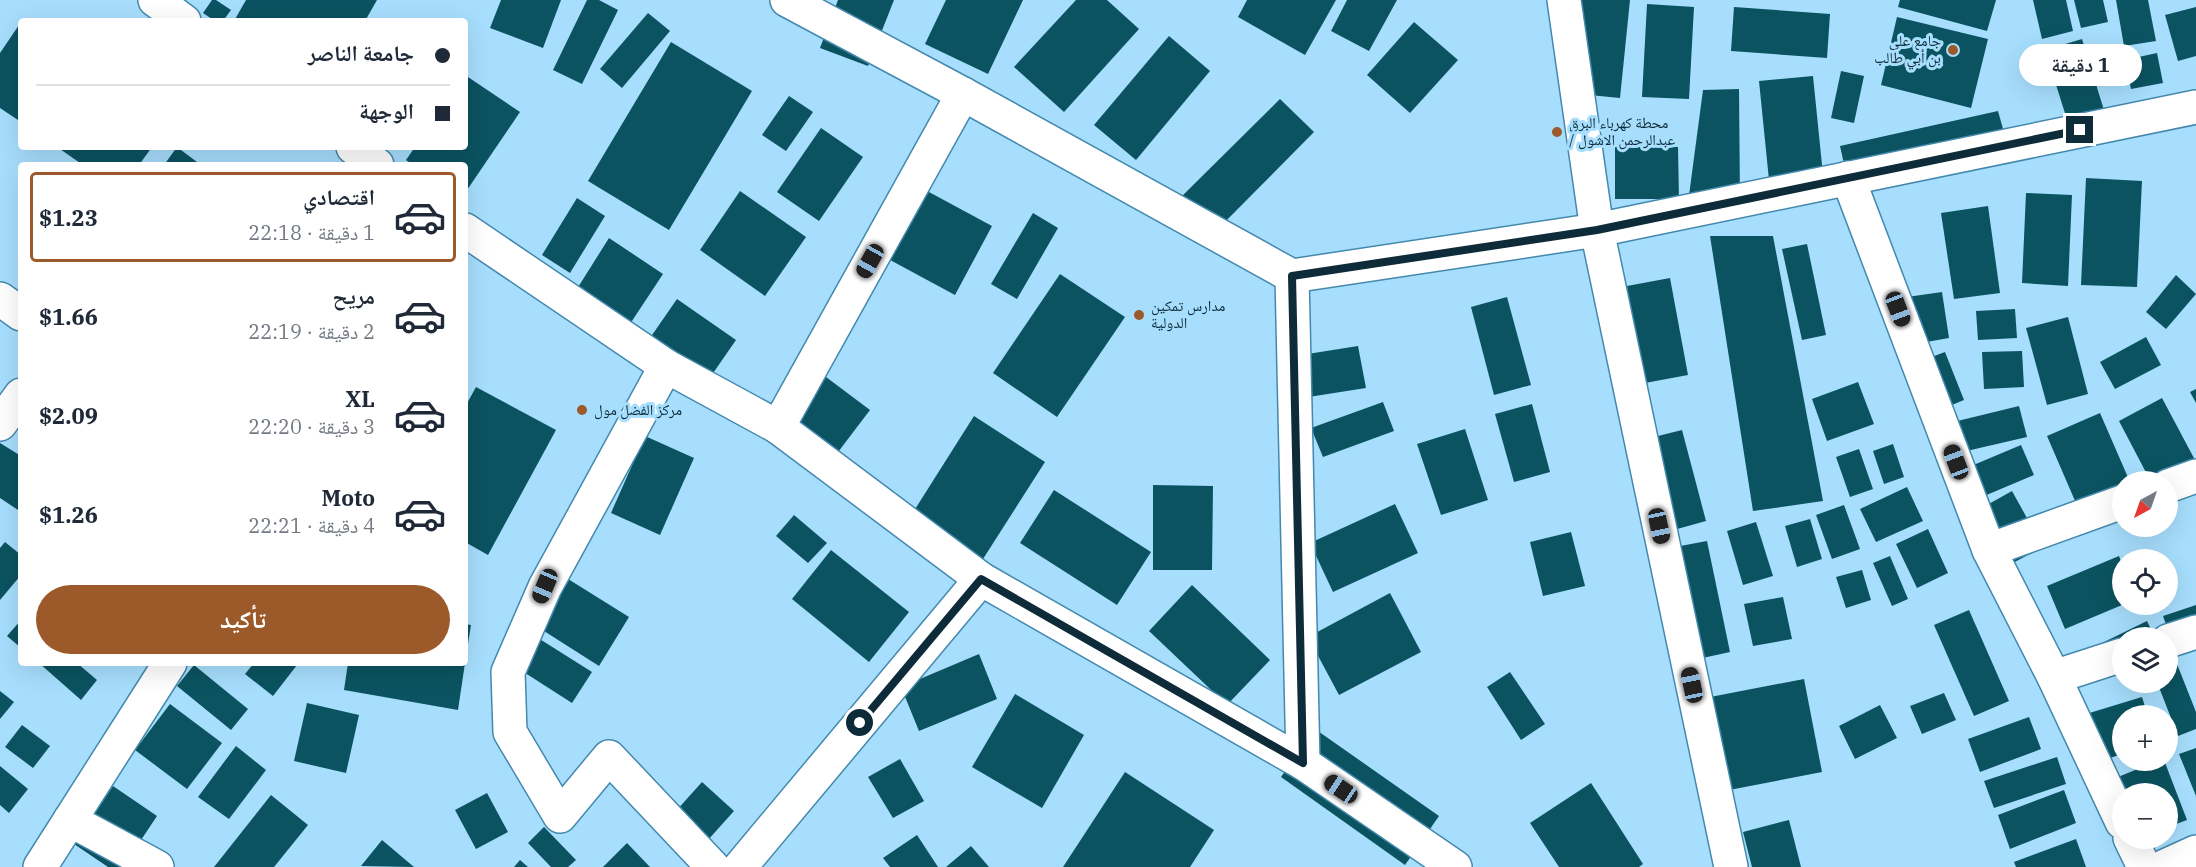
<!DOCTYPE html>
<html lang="ar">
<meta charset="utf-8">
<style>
:root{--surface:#fff;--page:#f2f2f3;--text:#1f2937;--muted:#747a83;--line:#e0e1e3;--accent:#9c5929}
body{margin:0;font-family:"IBM Plex Serif","Noto Naskh Arabic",serif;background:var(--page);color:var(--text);direction:rtl;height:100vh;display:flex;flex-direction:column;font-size:22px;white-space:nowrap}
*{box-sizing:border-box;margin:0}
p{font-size:20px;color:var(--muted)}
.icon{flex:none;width:33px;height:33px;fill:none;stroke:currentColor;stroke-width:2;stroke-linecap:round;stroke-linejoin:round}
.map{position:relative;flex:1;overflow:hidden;direction:ltr}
.drawer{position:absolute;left:18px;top:162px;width:450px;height:504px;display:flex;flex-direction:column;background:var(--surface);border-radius:6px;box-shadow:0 6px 24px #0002;direction:rtl}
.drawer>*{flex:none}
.banner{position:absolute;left:18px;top:18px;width:450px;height:132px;border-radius:6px;box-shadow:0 6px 24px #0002;direction:rtl;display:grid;align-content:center;height:132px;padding:0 18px;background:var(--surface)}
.needle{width:39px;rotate:220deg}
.buttons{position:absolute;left:2112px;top:471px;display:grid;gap:12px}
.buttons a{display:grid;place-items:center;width:66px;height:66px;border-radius:50%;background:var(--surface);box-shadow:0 6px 24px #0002;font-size:30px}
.end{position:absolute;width:27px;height:27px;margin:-14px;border:8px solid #0d2b39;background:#fff;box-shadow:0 0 0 3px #fff}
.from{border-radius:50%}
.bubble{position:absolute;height:42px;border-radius:21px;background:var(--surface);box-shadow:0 6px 24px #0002;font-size:20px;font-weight:700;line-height:42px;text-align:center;direction:rtl}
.car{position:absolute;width:18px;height:36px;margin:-18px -9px;border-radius:8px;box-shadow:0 0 4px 2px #0007;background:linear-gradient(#222 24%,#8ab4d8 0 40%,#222 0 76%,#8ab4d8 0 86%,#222 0)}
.banner b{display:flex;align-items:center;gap:21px;height:57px;font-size:22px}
.banner b+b{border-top:2px solid var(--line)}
.banner i{width:15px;height:15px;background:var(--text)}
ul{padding:10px 0 0;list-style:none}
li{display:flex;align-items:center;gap:18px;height:90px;margin:0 12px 9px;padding:0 6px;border:3px solid transparent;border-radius:6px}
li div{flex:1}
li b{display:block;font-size:22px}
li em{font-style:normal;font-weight:700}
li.active{border-color:var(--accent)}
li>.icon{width:54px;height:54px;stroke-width:1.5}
.action{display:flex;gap:12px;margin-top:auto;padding:12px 18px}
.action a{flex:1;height:69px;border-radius:36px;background:var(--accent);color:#fff;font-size:24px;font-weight:700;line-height:69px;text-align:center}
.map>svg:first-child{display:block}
</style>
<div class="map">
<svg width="2196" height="867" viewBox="0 0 2196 867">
<rect width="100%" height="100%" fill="#a7defd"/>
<!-- building -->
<g fill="#0b5360">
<path d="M212 0H216L231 10 223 21H215L203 13Z"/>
<path d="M246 0H377L365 21H234Z"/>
<path d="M501 0H561L543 48 490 28Z"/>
<path d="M587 0H599L618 10 582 84 553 70Z"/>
<path d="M838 0H894L868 66 820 48Z"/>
<path d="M946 0H1023L988 74 925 44Z"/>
<path d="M1076 0H1107L1139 29 1064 112 1014 67Z"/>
<path d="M1247 0H1336L1305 55 1238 17Z"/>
<path d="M1347 0H1397L1369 51 1331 31Z"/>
<path d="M1579 0H1630L1620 98 1569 93Z"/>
<path d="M1900 0H1996L1987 31 1898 7Z"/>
<path d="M2033 0H2066L2073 31 2042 39Z"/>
<path d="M2074 0H2103L2108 22 2081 28Z"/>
<path d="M2116 0H2148L2156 41 2124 46Z"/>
<path d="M1647 4 1694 7 1689 99 1642 97Z"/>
<path d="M1734 7 1830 14 1827 58 1731 51Z"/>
<path d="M2196 7V56L2178 61 2165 15Z"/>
<path d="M648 13 670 31 622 88 600 69Z"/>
<path d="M1897 17 1988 39 1971 108 1881 85Z"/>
<path d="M1414 22 1458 60 1410 113 1367 75Z"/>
<path d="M19 25 21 26V122L0 108V53Z"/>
<path d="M1169 36 1210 71 1136 160 1094 125Z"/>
<path d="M2082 39 2112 136 2076 148 2045 50Z"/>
<path d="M671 42 752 91 669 230 588 181Z"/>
<path d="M2157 53 2163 83 2131 89 2125 60Z"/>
<path d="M1841 71 1864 76 1854 123 1831 118Z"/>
<path d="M465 75 520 112 465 193V165H413L406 160 415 147H465Z"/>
<path d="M1813 76 1823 175 1769 180 1759 81Z"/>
<path d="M1739 89 1740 203H1688L1703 90Z"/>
<path d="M789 96 813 112 786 151 762 135Z"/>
<path d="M1280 99 1314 132 1208 239 1174 204Z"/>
<path d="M1998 111 2003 129 1844 164 1840 146Z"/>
<path d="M821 128 863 157 819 221 777 192Z"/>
<path d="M57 147H152L139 165H83Z"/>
<path d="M177 147 201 165H164Z"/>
<path d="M1615 147H1678L1679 199H1615Z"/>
<path d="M2086 178 2142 181 2137 287 2081 285Z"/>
<path d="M916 185 992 226 955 295 879 254Z"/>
<path d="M740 191 806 237 765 296 700 250Z"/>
<path d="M2026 193 2072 195 2068 286 2022 283Z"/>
<path d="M577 198 605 216 570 273 542 255Z"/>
<path d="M1988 206 2000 293 1954 299 1941 213Z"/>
<path d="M1033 213 1058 228 1017 299 991 284Z"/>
<path d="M1710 236H1773L1823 501 1753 511Z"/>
<path d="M609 238 663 274 628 327 575 292Z"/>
<path d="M1807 244 1826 335 1802 340 1782 249Z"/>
<path d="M1060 274 1125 317 1057 417 993 373Z"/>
<path d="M2176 275 2196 294 2166 329 2146 312Z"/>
<path d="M1670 278 1688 375 1645 383 1627 286Z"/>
<path d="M1942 292 1949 338 1915 344 1907 297Z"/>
<path d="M1507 297 1531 385 1494 395 1471 307Z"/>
<path d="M677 299 736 340 709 379 650 338Z"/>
<path d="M2015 309 2017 338 1978 340 1976 311Z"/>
<path d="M2068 317 2088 394 2047 405 2026 328Z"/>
<path d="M2146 337 2161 365 2115 389 2100 362Z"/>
<path d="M1358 346 1366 388 1283 401 1276 359Z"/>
<path d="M2022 351 2024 387 1984 389 1982 352Z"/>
<path d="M1945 352 1964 400 1930 414 1910 365Z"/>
<path d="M810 365 870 410 832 460 772 415Z"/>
<path d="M1858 382 1874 424 1827 441 1812 399Z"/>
<path d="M476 387 556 430 488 555 465 542V407Z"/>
<path d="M2196 389V403L2190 392Z"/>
<path d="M2162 398 2196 462 2168 482H2151L2119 421Z"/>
<path d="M1383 402 1394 431 1323 457 1311 428Z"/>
<path d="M1532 404 1550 472 1514 482 1495 414Z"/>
<path d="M2019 406 2027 437 1945 456 1937 426Z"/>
<path d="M2100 413 2130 482H2122V508L2085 524 2047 436Z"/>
<path d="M974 416 1045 462 983 559 912 514Z"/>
<path d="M1465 429 1488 500 1441 515 1417 444Z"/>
<path d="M1682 430 1706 521 1670 531 1646 439Z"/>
<path d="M645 436 694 458 660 535 611 513Z"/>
<path d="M0 443 21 456V512L0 498Z"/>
<path d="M1893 444 1904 477 1884 484 1873 451Z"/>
<path d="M2021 445 2034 475 1977 499 1964 469Z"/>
<path d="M1859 449 1873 489 1850 497 1836 457Z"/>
<path d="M1153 485 1213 486 1212 570H1153Z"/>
<path d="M1907 487 1923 521 1876 542 1860 509Z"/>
<path d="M1054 490 1151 552 1117 605 1020 543Z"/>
<path d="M2012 491 2043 547 2009 565 1978 510Z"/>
<path d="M1395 504 1418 553 1333 592 1310 543Z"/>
<path d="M1844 505 1860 549 1832 559 1816 515Z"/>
<path d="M794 515 827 543 808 563 776 536Z"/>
<path d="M1810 519 1822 559 1797 567 1785 526Z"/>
<path d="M1756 522 1773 576 1743 585 1727 531Z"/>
<path d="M1928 529 1948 573 1917 588 1896 544Z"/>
<path d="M1571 532 1585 586 1543 596 1530 542Z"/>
<path d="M1707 541 1730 652 1698 659 1675 547Z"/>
<path d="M5 542 21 555V575L0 600V548Z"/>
<path d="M831 550 909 612 869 662 792 599Z"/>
<path d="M1890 556 1908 599 1892 606 1873 563Z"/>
<path d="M2119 556 2122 564V605L2065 629 2047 586Z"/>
<path d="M552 569 629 617 599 666 522 617Z"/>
<path d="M1862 570 1871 600 1846 608 1836 577Z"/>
<path d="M1192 585 1270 660 1227 705 1149 631Z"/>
<path d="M1390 593 1421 652 1339 695 1308 637Z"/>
<path d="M1783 597 1792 639 1753 646 1744 604Z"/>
<path d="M2196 605V643L2175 650 2163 616Z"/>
<path d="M1969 610 2009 701 1974 716 1934 625Z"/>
<path d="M21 620V648L7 636Z"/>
<path d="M2147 621 2155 638H2122V665L2114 669 2102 643Z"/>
<path d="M465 624 471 625 466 656H465Z"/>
<path d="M519 626 592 672 572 703 500 657Z"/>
<path d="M979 654 997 699 919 731 901 687Z"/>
<path d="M39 663H77L97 680 81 700Z"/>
<path d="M254 663H294L297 665 273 696 245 674Z"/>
<path d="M348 663H465L458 710 344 690Z"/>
<path d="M2177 664 2196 712V729L2178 736 2157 682H2168V668Z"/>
<path d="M194 665 248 709 231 730 177 686Z"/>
<path d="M1510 672 1545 724 1521 740 1487 687Z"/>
<path d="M1804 679 1822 772 1724 791 1705 698Z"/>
<path d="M0 691 14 702 0 719Z"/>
<path d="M1944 693 1956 720 1922 734 1910 706Z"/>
<path d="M1015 694 1084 735 1042 808 972 767Z"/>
<path d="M2142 697 2148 716H2122V754L2101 761 2086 714Z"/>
<path d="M307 703 359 715 346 773 294 761Z"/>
<path d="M170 704 222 743 187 789 135 750Z"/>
<path d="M1880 705 1897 738 1855 759 1839 726Z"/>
<path d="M2029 717 2041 749 1980 772 1968 739Z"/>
<path d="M22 725 50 746 33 768 5 747Z"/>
<path d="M1315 729 1439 816 1405 865 1281 777Z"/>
<path d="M236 746 266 770 229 819 198 797Z"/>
<path d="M2196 748V796L2179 754Z"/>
<path d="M2057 757 2066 784 1994 808 1984 781Z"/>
<path d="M900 759 924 801 893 818 868 777Z"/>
<path d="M2160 760H2164L2187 820 2168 827V794H2122L2113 779Z"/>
<path d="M0 766 28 789 9 813 0 805Z"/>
<path d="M1125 772 1214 830 1190 867H1063Z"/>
<path d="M702 782 734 811 690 860 658 831Z"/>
<path d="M1591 783 1643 864 1639 867H1559L1530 823Z"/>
<path d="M113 786 157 816 123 867H108L74 844Z"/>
<path d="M2064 790 2076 823 2010 849 1998 815Z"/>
<path d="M487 793 508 832 476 849 455 810Z"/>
<path d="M271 795 308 825 274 867H214Z"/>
<path d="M1789 820 1801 867H1752L1743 832Z"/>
<path d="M544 827 576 860 568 867H551L528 843Z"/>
<path d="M917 835 938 867H890L883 858Z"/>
<path d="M2076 839 2086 867H2016L2014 862Z"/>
<path d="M382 840 414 867 361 866Z"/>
<path d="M627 843 650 867H603Z"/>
<path d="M971 846 989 867H946Z"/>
<path d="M520 860 528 867H514Z"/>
</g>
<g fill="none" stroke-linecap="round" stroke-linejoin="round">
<!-- minor casing -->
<g stroke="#4489ad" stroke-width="36">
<g id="minor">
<path d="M155 0 184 21"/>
<path d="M787 0 963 94 1292 276 1597 230 2196 107"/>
<path d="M1564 0 1597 230 1731 867"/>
<path d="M353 147 377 165"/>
<path d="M1848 178 1989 550 2054 677 2122 822"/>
<path d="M465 230 666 366 778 427 981 579 1303 763 1455 867"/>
<path d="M1292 276 1303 763"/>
<path d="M0 299 21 314"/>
<path d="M666 366 545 587 508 672 510 732 560 816 609 757 713 867"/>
<path d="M0 424 21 395"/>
<path d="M778 427 963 94"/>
<path d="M2168 486 2196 476"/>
<path d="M1989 550 2122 502"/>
<path d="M2168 641 2196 632"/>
<path d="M2054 677 2122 655"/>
<path d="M70 820 157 867"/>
<path d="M2130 838 2144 867"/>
<path d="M40 867 170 663"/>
<path d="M740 867 981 579"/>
<path d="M2163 867 2196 852"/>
</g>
</g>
<!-- minor -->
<use href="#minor" stroke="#fff" stroke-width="33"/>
</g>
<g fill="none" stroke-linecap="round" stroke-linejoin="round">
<!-- route -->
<path stroke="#0d2b39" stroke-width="8" d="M860 723 981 579 1303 763 1292 276 1597 230 2080 130"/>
</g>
<!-- markers -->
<g fill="#9c5929" stroke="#a7defd" stroke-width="2">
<circle cx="1953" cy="50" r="6"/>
<circle cx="1557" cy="132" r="6"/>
<circle cx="1139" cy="315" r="6"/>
<circle cx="582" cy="410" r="6"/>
</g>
<g text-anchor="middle" stroke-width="6" stroke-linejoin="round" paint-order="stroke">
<!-- poi labels -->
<g font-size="15" fill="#0d2b39" stroke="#a7defd" text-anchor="start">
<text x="1941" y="46" text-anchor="end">جامع علي<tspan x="1941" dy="17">بن أبي طالب</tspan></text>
<text x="1569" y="128">محطة كهرباء البرق<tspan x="1569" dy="17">/ عبدالرحمن الاشول</tspan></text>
<text x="1151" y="311">مدارس تمكين<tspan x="1151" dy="17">الدولية</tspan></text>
<text x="594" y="415">مركز الفضل مول</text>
</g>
</g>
</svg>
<div class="buttons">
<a><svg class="needle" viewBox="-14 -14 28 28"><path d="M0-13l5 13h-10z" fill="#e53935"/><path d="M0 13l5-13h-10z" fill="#747a83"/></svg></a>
<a><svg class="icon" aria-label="locate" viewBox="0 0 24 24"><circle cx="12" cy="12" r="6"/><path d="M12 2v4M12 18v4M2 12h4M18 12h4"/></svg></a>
<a><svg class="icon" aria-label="layers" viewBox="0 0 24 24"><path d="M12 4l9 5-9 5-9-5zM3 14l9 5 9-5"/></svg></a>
<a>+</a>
<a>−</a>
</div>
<i class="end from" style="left:860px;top:723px"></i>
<i class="end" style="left:2080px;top:130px"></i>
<div class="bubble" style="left:2019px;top:44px;width:123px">1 دقيقة</div>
<i class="car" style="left:870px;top:261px;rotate:209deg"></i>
<i class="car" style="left:1898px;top:309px;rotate:159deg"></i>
<i class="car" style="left:1956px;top:462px;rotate:339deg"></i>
<i class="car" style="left:1659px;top:526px;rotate:168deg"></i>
<i class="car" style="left:545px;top:586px;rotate:203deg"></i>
<i class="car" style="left:1692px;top:685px;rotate:348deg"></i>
<i class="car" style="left:1341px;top:789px;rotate:304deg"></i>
<div class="banner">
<b><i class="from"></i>جامعة الناصر</b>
<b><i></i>الوجهة</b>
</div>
<section class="drawer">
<ul>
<li class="active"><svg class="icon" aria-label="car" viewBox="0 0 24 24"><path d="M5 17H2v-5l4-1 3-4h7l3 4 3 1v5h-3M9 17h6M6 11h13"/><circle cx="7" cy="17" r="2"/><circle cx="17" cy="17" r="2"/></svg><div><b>اقتصادي</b><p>1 دقيقة · 22:18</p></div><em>$1.23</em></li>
<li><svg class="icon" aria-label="car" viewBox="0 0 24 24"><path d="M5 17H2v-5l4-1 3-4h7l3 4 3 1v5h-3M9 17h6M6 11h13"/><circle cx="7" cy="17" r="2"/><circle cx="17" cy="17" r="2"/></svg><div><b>مريح</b><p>2 دقيقة · 22:19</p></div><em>$1.66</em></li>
<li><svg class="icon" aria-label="car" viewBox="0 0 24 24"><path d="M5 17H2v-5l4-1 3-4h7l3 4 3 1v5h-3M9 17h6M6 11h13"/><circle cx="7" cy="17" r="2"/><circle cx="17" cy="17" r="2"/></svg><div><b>XL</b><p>3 دقيقة · 22:20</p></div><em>$2.09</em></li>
<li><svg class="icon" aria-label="car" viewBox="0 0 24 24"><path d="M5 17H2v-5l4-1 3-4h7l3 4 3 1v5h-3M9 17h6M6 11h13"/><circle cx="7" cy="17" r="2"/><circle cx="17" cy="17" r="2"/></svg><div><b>Moto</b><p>4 دقيقة · 22:21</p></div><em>$1.26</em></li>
</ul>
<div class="action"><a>تأكيد</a></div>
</section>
</div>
